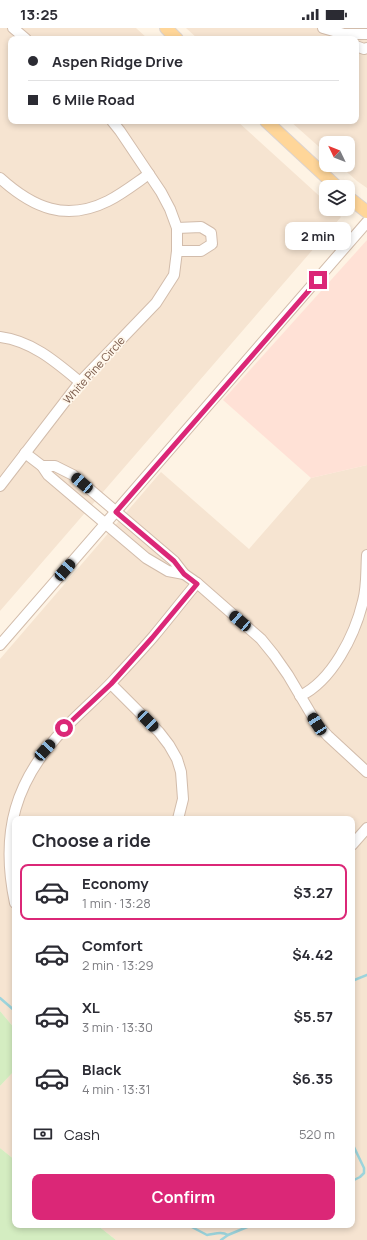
<!DOCTYPE html>
<meta charset="utf-8">
<style>
:root{--surface:#fff;--page:#f2f2f3;--text:#2b2b33;--muted:#7c7c81;--line:#e1e1e2;--accent:#db2777}
body{margin:0;font-family:Manrope,sans-serif;background:var(--page);color:var(--text);height:100vh;display:flex;flex-direction:column;font-size:15px;white-space:nowrap}
*{box-sizing:border-box;margin:0}
p{font-size:13px;color:var(--muted)}
.icon{flex:none;width:22px;height:22px;fill:none;stroke:currentColor;stroke-width:2;stroke-linecap:round;stroke-linejoin:round}
.map{position:relative;flex:1;overflow:hidden}
.side{position:absolute;left:12px;top:788px;width:343px;height:412px;display:flex;flex-direction:column;background:var(--surface);border-radius:8px;box-shadow:0 2px 6px #0003}
.side>*{flex:none}
.banner{position:absolute;left:8px;top:8px;width:351px;height:88px;border-radius:8px;box-shadow:0 2px 6px #0003;display:grid;align-content:center;height:88px;padding:0 20px;background:var(--surface)}
.needle{width:26px;rotate:313deg}
.fabs{position:absolute;left:319px;top:108px;display:grid;gap:8px}
.fabs a{display:grid;place-items:center;width:36px;height:36px;border-radius:8px;background:var(--surface);box-shadow:0 2px 6px #0003;font-size:20px}
.end{position:absolute;width:18px;height:18px;margin:-9px;border:5px solid #db2777;background:#fff;box-shadow:0 0 0 2px #fff}
.from{border-radius:50%}
.bubble{position:absolute;height:28px;border-radius:8px;background:var(--surface);box-shadow:0 2px 6px #0003;font-size:13px;font-weight:700;line-height:28px;text-align:center}
.car{position:absolute;width:12px;height:24px;margin:-12px -6px;border-radius:5px;box-shadow:0 0 3px 1px #0007;background:linear-gradient(#222 24%,#8ab4d8 0 40%,#222 0 76%,#8ab4d8 0 86%,#222 0)}
.banner b{display:flex;align-items:center;gap:14px;height:38px;font-size:15px}
.banner b+b{border-top:1px solid var(--line)}
.banner i{width:10px;height:10px;background:var(--text)}
ul{padding:0;list-style:none}
li{display:flex;align-items:center;gap:12px;height:56px;margin:0 8px 6px;padding:0 12px;border:2px solid transparent;border-radius:8px}
li div{flex:1}
li b{display:block;font-size:15px}
li em{font-style:normal;font-weight:700}
li.current{border-color:var(--accent)}
li>.icon{width:36px;height:36px;stroke-width:1.5}
h2{padding:0 20px;font-size:18px;line-height:48px}
.pay{display:flex;align-items:center;gap:10px;height:44px;padding:0 20px;font-size:15px}
.pay p{margin-inline-start:auto}
.action{display:flex;gap:8px;margin-top:auto;padding:8px 20px}
.action a{flex:1;height:46px;border-radius:8px;background:var(--accent);color:#fff;font-size:16px;font-weight:700;line-height:46px;text-align:center}
.status{display:flex;justify-content:space-between;align-items:center;height:28px;padding:0 20px;background:var(--surface);direction:ltr}
.status svg{height:11px;fill:currentColor}
.map>svg:first-child{display:block}
</style>
<div class="status"><b>13:25</b><svg viewBox="0 0 49 12"><path d="M0 12V9h3v3zM5 12V6h3v6zM10 12V3h3v9zM15 12V0h3v12zM26 1h20v11H26zM47 4h2v5h-2z"/></svg></div>
<div class="map">
<svg width="367" height="1212" viewBox="0 0 367 1212">
<rect width="100%" height="100%" fill="#fef3e4"/>
<!-- residential -->
<g fill="#f6e4d1">
<path d="M0 0H136L148 11H11V93H237L326 174V181H333L341 189 0 583Z"/>
<path d="M186 0H367V160L357 153 339 137H348V115H326V125L290 93H356V11H198Z"/>
<path d="M367 437V1212H116L97 1197H352V791H15V1001L0 983V631L161 444 249 521 311 450Z"/>
<path d="M15 1042V1132L0 1120V1058Z"/>
</g>
<!-- commercial -->
<path fill="#ffe1d6" d="M367 212V437L311 450 223 372Z"/>
<!-- green -->
<g fill="#d4edc1">
<path d="M0 983 15 1001V1042L0 1058Z"/>
<path d="M0 1120 15 1132V1197H97L116 1212H0Z"/>
</g>
<g fill="none" stroke-linecap="round" stroke-linejoin="round">
<!-- stream -->
<g stroke="#9cd4dc" stroke-width="2.5">
<path d="M352 953 367 947"/>
<path d="M0 970 15 983"/>
<path d="M352 1115 364 1140V1145L360 1149 352 1153"/>
<path d="M165 1197 170 1198 188 1197 207 1207C215 1206 221 1203 228 1207"/>
<path d="M221 1212 228 1207 252 1197"/>
</g>
<!-- minor casing -->
<g stroke="#d2bcab" stroke-width="12">
<g id="minor">
<path d="M13 0 26 11"/>
<path d="M323 0 344 6H367"/>
<path d="M356 18 364 21 367 20"/>
<path d="M0 150C33 180 66 194 108 173 122 166 136 155 149 146"/>
<path d="M177 223H201L212 216 211 205 201 199 177 200"/>
<path d="M0 309C32 313 56 334 80 354"/>
<path d="M25 425 42 438 48 447 146 530 168 543 184 546"/>
<path d="M42 438H55L73 447 174 533 184 546 197 555 261 611 274 627 288 647 317 696 328 708 367 744"/>
<path d="M0 458 80 354 156 275 174 247 177 223V200L170 181 161 164 120 103 112 93"/>
<path d="M0 617 367 194"/>
<path d="M111 656 159 704 169 717 177 731 181 744 183 771 178 791"/>
<path d="M300 668C332 653 355 607 363 573 367 559 366 543 367 527"/>
<path d="M352 817 367 800"/>
<path d="M15 875C0 804 15 752 65 700 80 684 97 670 112 654 126 639 140 624 153 609 168 591 182 573 197 555"/>
</g>
</g>
<!-- major casing -->
<g stroke="#dcd3cf" stroke-width="14">
<g id="major">
<path d="M166 0 177 11"/>
<path d="M266 93 337 159"/>
<path d="M348 169 367 184"/>
</g>
</g>
<!-- minor -->
<use href="#minor" stroke="#fff" stroke-width="10"/>
<!-- major -->
<use href="#major" stroke="#ffd699" stroke-width="12"/>
</g>
<g fill="none" stroke-linecap="round" stroke-linejoin="round">
<!-- route -->
<path stroke="#db2777" stroke-width="5" d="M64 700 111 656 152 610 197 556 184 546 174 533 116 484 318 252"/>
</g>
<g text-anchor="middle" stroke-width="3.5" stroke-linejoin="round" paint-order="stroke">
<!-- street labels -->
<g font-size="11" fill="#785747" stroke="#fff7eb">
<text transform="translate(94 342) rotate(-48)" y="4">White Pine Circle</text>
</g>
</g>
</svg>
<div class="fabs">
<a><svg class="needle" viewBox="-14 -14 28 28"><path d="M0-13l5 13h-10z" fill="#e53935"/><path d="M0 13l5-13h-10z" fill="#7c7c81"/></svg></a>
<a><svg class="icon" aria-label="layers" viewBox="0 0 24 24"><path d="M12 4l9 5-9 5-9-5zM3 14l9 5 9-5"/></svg></a>
</div>
<i class="end from" style="left:64px;top:700px"></i>
<i class="end" style="left:318px;top:252px"></i>
<div class="bubble" style="left:285px;top:194px;width:66px">2 min</div>
<i class="car" style="left:82px;top:455px;rotate:311deg"></i>
<i class="car" style="left:65px;top:542px;rotate:41deg"></i>
<i class="car" style="left:240px;top:593px;rotate:311deg"></i>
<i class="car" style="left:148px;top:693px;rotate:136deg"></i>
<i class="car" style="left:317px;top:696px;rotate:327deg"></i>
<i class="car" style="left:45px;top:722px;rotate:42deg"></i>
<div class="banner">
<b><i class="from"></i>Aspen Ridge Drive</b>
<b><i></i>6 Mile Road</b>
</div>
<section class="side">
<h2>Choose a ride</h2>
<ul>
<li class="current"><svg class="icon" aria-label="car" viewBox="0 0 24 24"><path d="M5 17H2v-5l4-1 3-4h7l3 4 3 1v5h-3M9 17h6M6 11h13"/><circle cx="7" cy="17" r="2"/><circle cx="17" cy="17" r="2"/></svg><div><b>Economy</b><p>1 min · 13:28</p></div><em>$3.27</em></li>
<li><svg class="icon" aria-label="car" viewBox="0 0 24 24"><path d="M5 17H2v-5l4-1 3-4h7l3 4 3 1v5h-3M9 17h6M6 11h13"/><circle cx="7" cy="17" r="2"/><circle cx="17" cy="17" r="2"/></svg><div><b>Comfort</b><p>2 min · 13:29</p></div><em>$4.42</em></li>
<li><svg class="icon" aria-label="car" viewBox="0 0 24 24"><path d="M5 17H2v-5l4-1 3-4h7l3 4 3 1v5h-3M9 17h6M6 11h13"/><circle cx="7" cy="17" r="2"/><circle cx="17" cy="17" r="2"/></svg><div><b>XL</b><p>3 min · 13:30</p></div><em>$5.57</em></li>
<li><svg class="icon" aria-label="car" viewBox="0 0 24 24"><path d="M5 17H2v-5l4-1 3-4h7l3 4 3 1v5h-3M9 17h6M6 11h13"/><circle cx="7" cy="17" r="2"/><circle cx="17" cy="17" r="2"/></svg><div><b>Black</b><p>4 min · 13:31</p></div><em>$6.35</em></li>
</ul>
<div class="pay"><svg class="icon" aria-label="cash" viewBox="0 0 24 24"><path d="M3 7h18v10H3z"/><circle cx="12" cy="12" r="2"/></svg>Cash<p>520 m</p></div>
<div class="action"><a>Confirm</a></div>
</section>
</div>
